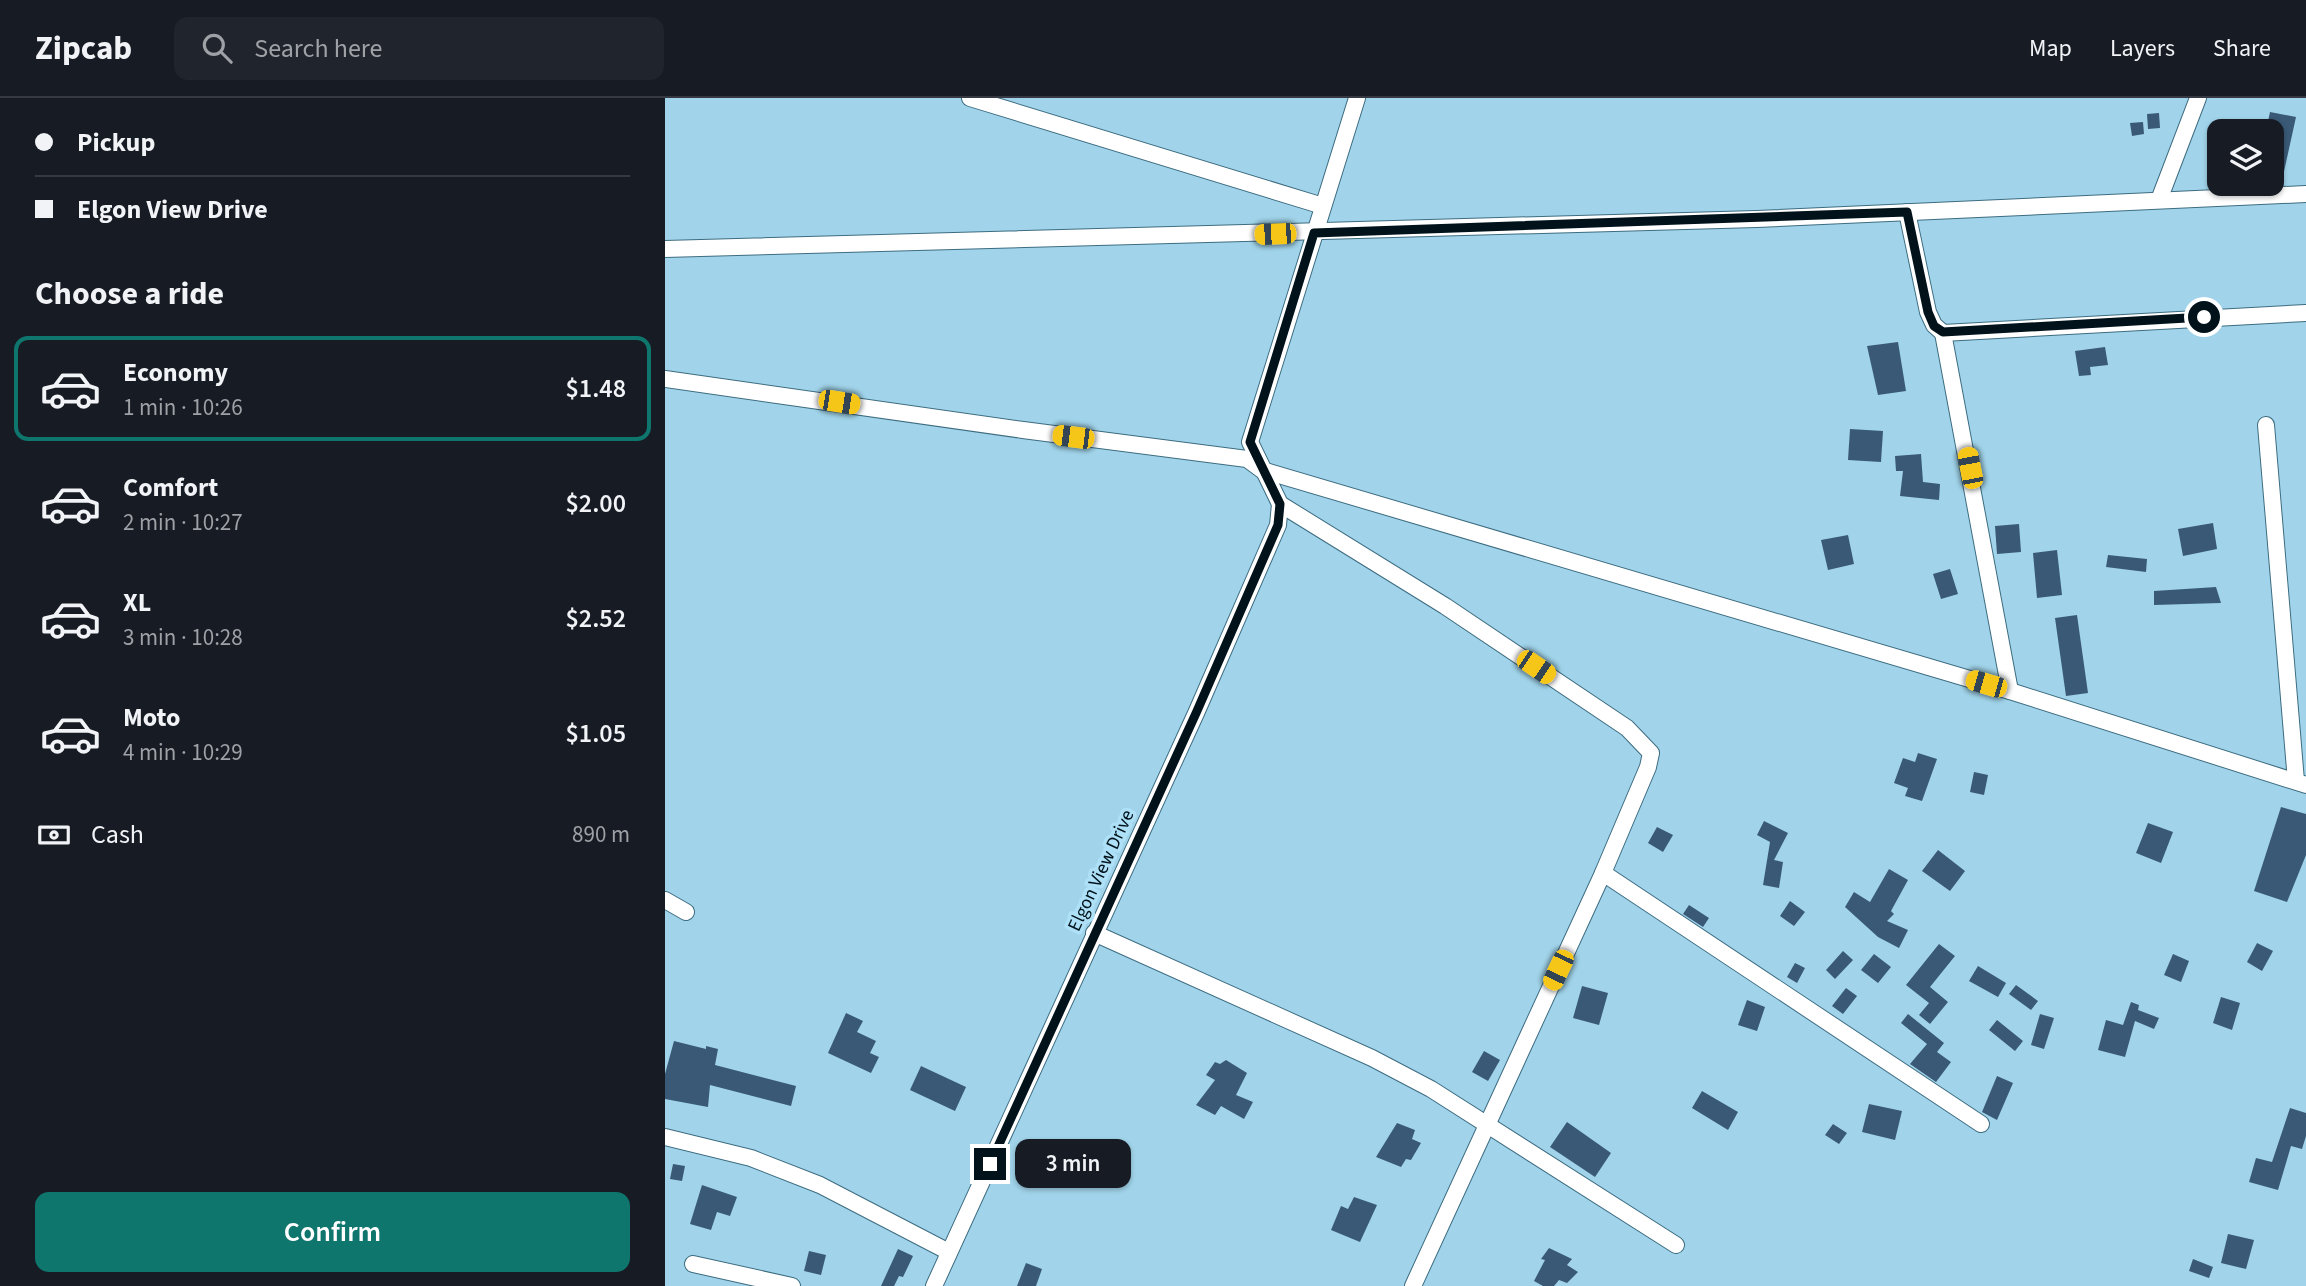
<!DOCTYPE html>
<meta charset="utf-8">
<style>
:root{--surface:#171b24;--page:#20242c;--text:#f1f3f6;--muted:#9ea1a6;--line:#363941;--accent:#0f766e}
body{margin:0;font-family:"Source Sans 3",sans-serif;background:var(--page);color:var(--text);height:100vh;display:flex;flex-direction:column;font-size:26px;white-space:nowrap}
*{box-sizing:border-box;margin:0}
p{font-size:23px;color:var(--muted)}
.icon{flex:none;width:38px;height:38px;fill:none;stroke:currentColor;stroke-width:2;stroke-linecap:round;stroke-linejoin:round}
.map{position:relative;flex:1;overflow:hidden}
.panel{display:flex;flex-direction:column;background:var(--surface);width:665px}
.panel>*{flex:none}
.top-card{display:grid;align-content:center;height:154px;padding:0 35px;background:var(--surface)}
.buttons{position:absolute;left:1542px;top:21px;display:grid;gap:14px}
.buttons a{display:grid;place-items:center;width:77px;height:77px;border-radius:14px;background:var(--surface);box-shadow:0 2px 5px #0004;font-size:35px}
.end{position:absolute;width:32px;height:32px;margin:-16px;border:9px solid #01121a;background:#fff;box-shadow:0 0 0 4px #fff}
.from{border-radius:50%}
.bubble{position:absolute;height:49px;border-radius:14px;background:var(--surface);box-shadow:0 2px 5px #0004;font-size:23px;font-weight:600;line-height:49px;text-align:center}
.car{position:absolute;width:21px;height:42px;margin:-21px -10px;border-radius:9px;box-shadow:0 0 5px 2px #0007;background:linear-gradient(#f5c518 24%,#345 0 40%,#f5c518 0 76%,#345 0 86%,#f5c518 0)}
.top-card b{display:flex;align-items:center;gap:24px;height:66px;font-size:26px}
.top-card b+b{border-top:2px solid var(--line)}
.top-card i{width:18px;height:18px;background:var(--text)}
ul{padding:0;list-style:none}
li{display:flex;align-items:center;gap:21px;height:105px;margin:0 14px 10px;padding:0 21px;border:4px solid transparent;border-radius:14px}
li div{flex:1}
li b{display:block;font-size:26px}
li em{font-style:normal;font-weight:600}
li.selected{border-color:var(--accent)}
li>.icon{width:63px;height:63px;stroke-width:1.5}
h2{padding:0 35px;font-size:32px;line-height:84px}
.pay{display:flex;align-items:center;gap:18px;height:77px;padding:0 35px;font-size:26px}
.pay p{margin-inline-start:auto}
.button{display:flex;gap:14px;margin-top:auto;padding:14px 35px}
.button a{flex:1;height:80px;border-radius:14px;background:var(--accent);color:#fff;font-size:28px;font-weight:600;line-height:80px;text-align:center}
header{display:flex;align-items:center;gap:42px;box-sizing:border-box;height:98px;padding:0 35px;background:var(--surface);border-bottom:2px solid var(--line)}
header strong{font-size:33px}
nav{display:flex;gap:38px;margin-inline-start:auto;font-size:24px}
.search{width:490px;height:63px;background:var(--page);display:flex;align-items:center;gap:18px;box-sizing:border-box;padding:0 24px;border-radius:14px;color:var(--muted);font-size:26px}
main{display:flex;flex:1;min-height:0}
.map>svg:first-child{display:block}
</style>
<header>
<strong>Zipcab</strong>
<div class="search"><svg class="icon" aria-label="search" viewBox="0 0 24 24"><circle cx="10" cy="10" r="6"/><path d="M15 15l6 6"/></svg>Search here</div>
<nav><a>Map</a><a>Layers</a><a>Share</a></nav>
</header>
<main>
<section class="panel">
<div class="top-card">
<b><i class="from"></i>Pickup</b>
<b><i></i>Elgon View Drive</b>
</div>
<h2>Choose a ride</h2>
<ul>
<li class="selected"><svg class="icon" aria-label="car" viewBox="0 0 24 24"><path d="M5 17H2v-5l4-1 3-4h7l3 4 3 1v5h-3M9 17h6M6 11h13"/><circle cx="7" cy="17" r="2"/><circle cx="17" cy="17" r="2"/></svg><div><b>Economy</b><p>1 min · 10:26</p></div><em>$1.48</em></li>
<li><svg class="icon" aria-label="car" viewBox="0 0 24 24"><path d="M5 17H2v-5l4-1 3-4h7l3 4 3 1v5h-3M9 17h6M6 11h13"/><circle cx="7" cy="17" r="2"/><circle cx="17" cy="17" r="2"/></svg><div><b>Comfort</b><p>2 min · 10:27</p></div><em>$2.00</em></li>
<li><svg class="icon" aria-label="car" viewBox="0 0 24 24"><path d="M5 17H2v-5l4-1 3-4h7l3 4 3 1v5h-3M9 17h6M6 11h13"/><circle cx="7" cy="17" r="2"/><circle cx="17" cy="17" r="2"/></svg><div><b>XL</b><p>3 min · 10:28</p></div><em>$2.52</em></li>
<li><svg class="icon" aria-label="car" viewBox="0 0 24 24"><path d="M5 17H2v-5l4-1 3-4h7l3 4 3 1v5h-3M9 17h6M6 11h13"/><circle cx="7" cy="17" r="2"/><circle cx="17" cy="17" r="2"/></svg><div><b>Moto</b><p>4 min · 10:29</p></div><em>$1.05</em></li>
</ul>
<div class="pay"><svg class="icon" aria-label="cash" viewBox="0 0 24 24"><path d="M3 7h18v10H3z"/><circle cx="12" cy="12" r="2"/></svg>Cash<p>890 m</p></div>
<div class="button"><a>Confirm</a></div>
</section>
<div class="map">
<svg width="1641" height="1188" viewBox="0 0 1641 1188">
<rect width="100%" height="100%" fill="#a1d4ea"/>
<!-- building -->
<g fill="#395976">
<path d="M1605 14 1631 19 1618 78 1606 76V33H1601Z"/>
<path d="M1494 15 1495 30 1483 31 1482 16Z"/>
<path d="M1478 24 1479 36 1467 38 1465 25Z"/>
<path d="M1233 244 1241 293 1213 297 1202 248Z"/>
<path d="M1440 249 1443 267 1425 269 1426 277 1414 278 1410 253Z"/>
<path d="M1185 331 1218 333 1216 364 1183 362Z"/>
<path d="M1256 356 1258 384 1275 386 1274 402 1235 398 1238 373H1231L1230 358Z"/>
<path d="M1548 425 1552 451 1518 458 1513 431Z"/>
<path d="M1354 426 1356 454 1332 456 1330 428Z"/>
<path d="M1183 437 1189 466 1163 472 1156 442Z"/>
<path d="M1392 452 1397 497 1372 500 1368 455Z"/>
<path d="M1443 457 1482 461 1481 474 1441 469Z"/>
<path d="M1285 471 1293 496 1276 501 1268 476Z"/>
<path d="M1551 489 1556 505 1489 507V493Z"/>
<path d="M1412 517 1423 595 1401 598 1390 520Z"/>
<path d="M1253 655 1272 661 1257 703 1240 698 1243 690 1229 685 1238 660 1250 664Z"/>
<path d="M1309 674 1323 677 1319 697 1305 694Z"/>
<path d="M1616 709 1641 716V757L1622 804 1589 793Z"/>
<path d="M1099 723 1123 735 1109 762 1118 764 1114 790 1098 787 1105 744 1092 737Z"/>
<path d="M1483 725 1508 734 1496 765 1471 755Z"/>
<path d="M992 729 1008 737 998 754 983 745Z"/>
<path d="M1273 752 1300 773 1285 793 1257 773Z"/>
<path d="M1224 771 1243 782 1226 813 1229 816 1222 823 1243 832 1234 850 1213 839 1180 809 1189 794 1205 804Z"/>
<path d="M1125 803 1140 814 1129 828 1115 818Z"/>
<path d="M1024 807 1044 820 1038 829 1018 816Z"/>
<path d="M1592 845 1608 853 1597 873 1582 864Z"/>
<path d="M1274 846 1290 858 1265 889 1283 904 1265 926 1254 917 1264 905 1241 887Z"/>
<path d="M1178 853 1188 862 1170 881 1161 872Z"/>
<path d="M1209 856 1226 869 1213 885 1196 872Z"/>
<path d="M1508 856 1524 863 1516 884 1499 877Z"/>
<path d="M1130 865 1140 870 1132 885 1122 879Z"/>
<path d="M1313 868 1341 885 1333 899 1304 883Z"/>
<path d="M1351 887 1373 903 1366 912 1344 896Z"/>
<path d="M917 888 943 895 934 927 908 920Z"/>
<path d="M1181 890 1192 898 1178 916 1167 908Z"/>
<path d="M1556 899 1575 905 1567 932 1548 925Z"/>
<path d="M1082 902 1100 909 1092 933 1073 927Z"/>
<path d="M1466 904 1474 907 1473 912 1494 920 1489 931 1470 923 1460 959 1433 952 1441 922 1458 927Z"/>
<path d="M181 915 198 923 192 934 211 943 205 955 214 959 206 975 163 955Z"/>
<path d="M1243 916 1279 945 1272 954 1286 964 1271 984 1245 966 1262 946 1236 925Z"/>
<path d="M1375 916 1389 920 1379 951 1366 947Z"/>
<path d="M1332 922 1358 943 1350 953 1324 932Z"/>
<path d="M9 943 41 951V948L53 951 50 967 131 988 126 1008 45 987 43 1009 0 1001V976Z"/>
<path d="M819 953 835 962 823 983 807 974Z"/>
<path d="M561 962 582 975 571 997 588 1004 579 1021 556 1008 550 1017 531 1007 550 982 541 977 550 964 555 966Z"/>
<path d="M256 968 301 989 290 1013 245 992Z"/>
<path d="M1332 978 1348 985 1332 1022 1317 1014Z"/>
<path d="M1037 993 1073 1014 1063 1032 1027 1010Z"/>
<path d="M1204 1006 1237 1013 1230 1042 1197 1034Z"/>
<path d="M1625 1010 1641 1015V1038L1637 1051 1626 1048 1613 1092 1584 1084 1591 1060 1607 1064Z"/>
<path d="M902 1024 946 1055 930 1079 885 1049Z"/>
<path d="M732 1025 750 1032 747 1041 756 1045 746 1062 741 1061 736 1069 711 1059Z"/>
<path d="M1168 1026 1182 1035 1174 1046 1160 1037Z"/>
<path d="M8 1066 20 1068 17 1083 5 1081Z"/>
<path d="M37 1087 72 1099 65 1118 52 1114 46 1132 25 1126Z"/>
<path d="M689 1099 712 1107 695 1144 666 1132 676 1108 683 1111Z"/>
<path d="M1563 1136 1589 1142 1581 1171 1556 1165Z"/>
<path d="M884 1150 907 1161 902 1167 913 1174 902 1185 894 1182 889 1188H878L869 1183 880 1162 876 1161Z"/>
<path d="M233 1151 248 1158 238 1179 234 1178 229 1188H216Z"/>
<path d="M144 1153 161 1157 156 1177 139 1173Z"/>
<path d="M1528 1161 1548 1169 1544 1180 1524 1173Z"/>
<path d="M361 1165 377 1171 371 1188H352Z"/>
</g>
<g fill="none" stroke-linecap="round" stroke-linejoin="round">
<!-- minor casing -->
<g stroke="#3d6c80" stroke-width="18">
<g id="minor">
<path d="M305 0 658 108"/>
<path d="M1494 102 1533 0"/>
<path d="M1242 114 1263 214 1269 227 1278 235 1641 215"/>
<path d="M0 151 1092 121 1641 96"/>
<path d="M1278 235 1345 593"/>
<path d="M0 281 358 332 582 361 597 372 1345 593 1641 687"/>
<path d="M1601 327 1631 683"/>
<path d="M615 406 780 508 962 630 986 655 983 669 938 775 748 1188"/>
<path d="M938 775 1316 1026"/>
<path d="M0 802 21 814"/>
<path d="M429 835 707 960 766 991 1011 1147"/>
<path d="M0 1039 86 1060 155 1087 284 1154"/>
<path d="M28 1166 127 1188"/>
<path d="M269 1188 532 613 613 427 615 406 585 344 692 0"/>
</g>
</g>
<!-- minor -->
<use href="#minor" stroke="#fff" stroke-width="16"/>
</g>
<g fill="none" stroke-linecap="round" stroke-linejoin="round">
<!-- route -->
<path stroke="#01121a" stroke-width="9" d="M325 1066 532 613 613 427 615 406 585 344 649 135 1242 114 1263 214 1269 228 1278 234 1539 219"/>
</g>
<g text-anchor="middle" stroke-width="7" stroke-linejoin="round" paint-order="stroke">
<!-- street labels -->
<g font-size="19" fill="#01121a" stroke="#aee1f7">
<text transform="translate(435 772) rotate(-65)" y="7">Elgon View Drive</text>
</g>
</g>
</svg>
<div class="buttons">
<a><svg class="icon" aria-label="layers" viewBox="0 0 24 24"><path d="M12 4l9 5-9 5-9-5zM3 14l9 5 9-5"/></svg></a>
</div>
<i class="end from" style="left:1539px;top:219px"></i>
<i class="end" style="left:325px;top:1066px"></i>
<div class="bubble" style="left:350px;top:1041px;width:116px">3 min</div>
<i class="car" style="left:610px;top:136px;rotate:268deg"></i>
<i class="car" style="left:174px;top:304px;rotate:99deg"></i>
<i class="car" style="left:408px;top:339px;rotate:277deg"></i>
<i class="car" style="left:1305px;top:370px;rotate:349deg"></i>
<i class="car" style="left:871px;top:569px;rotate:124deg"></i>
<i class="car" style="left:1321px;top:586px;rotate:286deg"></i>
<i class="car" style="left:893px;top:872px;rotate:205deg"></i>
</div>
</main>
